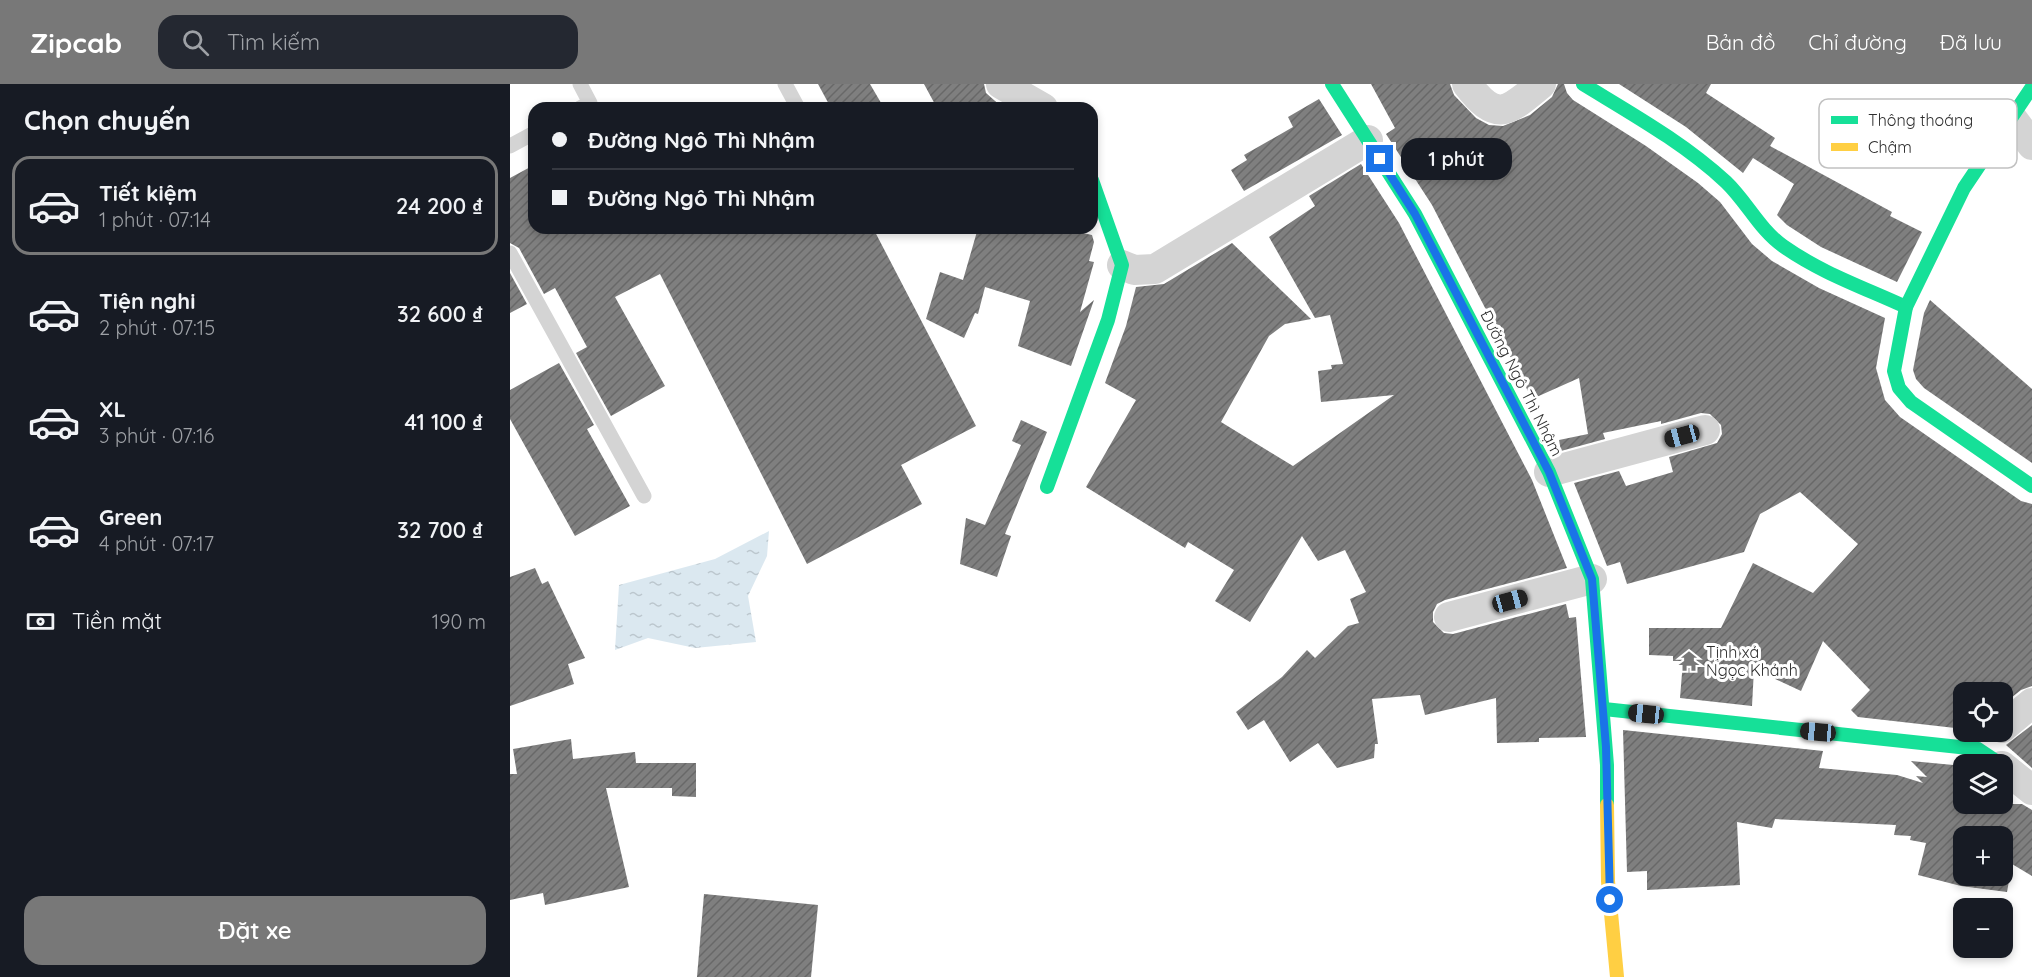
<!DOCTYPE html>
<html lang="vi">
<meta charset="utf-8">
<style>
:root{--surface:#171b24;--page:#242831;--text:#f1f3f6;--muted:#9ea1a6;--line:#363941;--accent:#787878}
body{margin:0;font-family:Quicksand,sans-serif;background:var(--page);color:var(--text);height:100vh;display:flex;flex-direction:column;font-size:22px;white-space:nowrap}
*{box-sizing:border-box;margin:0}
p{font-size:20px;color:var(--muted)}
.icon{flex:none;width:33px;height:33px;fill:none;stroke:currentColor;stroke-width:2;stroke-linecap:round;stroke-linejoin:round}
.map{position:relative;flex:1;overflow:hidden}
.details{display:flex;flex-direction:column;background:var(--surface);width:510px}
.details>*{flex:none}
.hud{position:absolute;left:18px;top:18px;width:570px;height:132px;border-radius:18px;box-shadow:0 3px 9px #0003;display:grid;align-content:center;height:132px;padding:0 24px;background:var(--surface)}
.tools{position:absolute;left:1443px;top:598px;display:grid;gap:12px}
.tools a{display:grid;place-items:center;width:60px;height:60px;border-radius:12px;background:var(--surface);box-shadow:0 3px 9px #0003;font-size:30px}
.end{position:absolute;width:27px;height:27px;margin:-14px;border:8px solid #1a73e8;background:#fff;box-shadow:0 0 0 3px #fff}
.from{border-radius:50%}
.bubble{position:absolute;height:42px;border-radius:18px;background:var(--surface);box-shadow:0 3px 9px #0003;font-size:20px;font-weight:600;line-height:42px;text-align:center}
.car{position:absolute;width:18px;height:36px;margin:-18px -9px;border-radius:8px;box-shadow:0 0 4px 2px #0007;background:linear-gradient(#222 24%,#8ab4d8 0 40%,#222 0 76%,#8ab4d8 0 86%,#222 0)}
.hud b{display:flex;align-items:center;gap:21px;height:57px;font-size:22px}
.hud b+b{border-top:2px solid var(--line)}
.hud i{width:15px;height:15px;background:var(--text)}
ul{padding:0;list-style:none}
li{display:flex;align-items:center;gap:18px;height:99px;margin:0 12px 9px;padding:0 12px;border:3px solid transparent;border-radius:18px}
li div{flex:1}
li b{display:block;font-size:22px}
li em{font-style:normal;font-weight:600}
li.current{border-color:var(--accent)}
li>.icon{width:54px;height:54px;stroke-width:1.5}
h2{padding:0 24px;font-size:27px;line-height:72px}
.pay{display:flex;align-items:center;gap:15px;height:66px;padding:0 24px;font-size:22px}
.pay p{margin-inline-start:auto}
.primary-button{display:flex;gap:12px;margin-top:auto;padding:12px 24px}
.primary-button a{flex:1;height:69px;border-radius:18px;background:var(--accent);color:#fff;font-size:24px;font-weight:600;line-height:69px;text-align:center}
header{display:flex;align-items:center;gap:36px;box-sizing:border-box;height:84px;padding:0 30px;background:var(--accent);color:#fff}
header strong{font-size:28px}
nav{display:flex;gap:33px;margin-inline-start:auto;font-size:21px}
.search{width:420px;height:54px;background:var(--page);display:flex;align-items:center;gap:15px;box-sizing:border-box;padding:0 21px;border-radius:18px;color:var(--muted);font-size:22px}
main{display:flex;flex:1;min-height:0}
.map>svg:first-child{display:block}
</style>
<header>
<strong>Zipcab</strong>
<div class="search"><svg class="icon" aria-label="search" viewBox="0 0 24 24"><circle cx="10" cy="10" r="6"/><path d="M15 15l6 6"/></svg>Tìm kiếm</div>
<nav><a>Bản đồ</a><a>Chỉ đường</a><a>Đã lưu</a></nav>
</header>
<main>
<section class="details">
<h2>Chọn chuyến</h2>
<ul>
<li class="current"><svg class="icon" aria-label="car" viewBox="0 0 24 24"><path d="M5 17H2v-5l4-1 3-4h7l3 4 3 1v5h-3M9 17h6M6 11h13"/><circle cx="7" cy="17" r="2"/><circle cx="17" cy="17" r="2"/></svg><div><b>Tiết kiệm</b><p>1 phút · 07:14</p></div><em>24 200 ₫</em></li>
<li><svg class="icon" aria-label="car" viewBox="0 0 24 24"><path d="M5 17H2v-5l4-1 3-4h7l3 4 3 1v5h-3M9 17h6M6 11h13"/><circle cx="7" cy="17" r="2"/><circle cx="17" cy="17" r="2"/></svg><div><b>Tiện nghi</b><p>2 phút · 07:15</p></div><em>32 600 ₫</em></li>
<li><svg class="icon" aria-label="car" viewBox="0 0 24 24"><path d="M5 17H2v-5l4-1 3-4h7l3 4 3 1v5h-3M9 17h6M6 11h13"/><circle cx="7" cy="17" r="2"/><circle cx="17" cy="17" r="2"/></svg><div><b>XL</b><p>3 phút · 07:16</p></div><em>41 100 ₫</em></li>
<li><svg class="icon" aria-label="car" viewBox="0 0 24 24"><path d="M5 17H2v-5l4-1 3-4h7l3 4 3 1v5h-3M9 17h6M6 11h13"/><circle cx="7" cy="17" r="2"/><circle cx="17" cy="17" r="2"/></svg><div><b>Green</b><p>4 phút · 07:17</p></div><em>32 700 ₫</em></li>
</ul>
<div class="pay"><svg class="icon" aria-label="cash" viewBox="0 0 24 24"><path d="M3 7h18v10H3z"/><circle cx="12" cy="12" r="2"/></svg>Tiền mặt<p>190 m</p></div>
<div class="primary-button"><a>Đặt xe</a></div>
</section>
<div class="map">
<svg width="1522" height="893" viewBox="0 0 1522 893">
<defs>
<pattern id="water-ripples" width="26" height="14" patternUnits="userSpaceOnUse" patternTransform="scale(1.5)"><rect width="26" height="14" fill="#dbe8f0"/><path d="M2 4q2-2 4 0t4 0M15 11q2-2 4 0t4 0" fill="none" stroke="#bcc7ce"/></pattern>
<pattern id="building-hatch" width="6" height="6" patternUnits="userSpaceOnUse" patternTransform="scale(1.5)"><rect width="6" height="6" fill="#7f7f7f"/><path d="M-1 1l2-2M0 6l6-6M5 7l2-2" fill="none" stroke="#686868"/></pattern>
</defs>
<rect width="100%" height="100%" fill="#fff"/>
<!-- water -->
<path fill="url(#water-ripples)" d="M259 447 257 472 238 512 246 558 185 564 138 554 105 566 109 501 205 475Z"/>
<!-- building -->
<g fill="url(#building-hatch)" fill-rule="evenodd">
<path d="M308 0H360L374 24H321Z"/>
<path d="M414 0H474L476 9 493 24H427Z"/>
<path d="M861 0H940L944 11 966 34 979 41 993 42 1020 31 1042 13 1048 0H1054L1057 9 1063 16 1136 62 1188 99 1210 118 1242 160 1262 177 1309 204 1375 234 1366 284 1375 316 1390 333 1511 417 1522 420V602L1511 606 1492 621V609H1454V645L1348 633 1341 626 1360 606 1313 557 1291 607 1244 585 1242 622 1170 614 1173 577H1163V572L1139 571V544H1211L1243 479 1303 509 1348 460 1290 408 1250 430 1234 468 1117 500 1110 478 1097 482 1064 399 1109 387 1116 402 1163 388 1159 373 1207 359 1212 350 1211 341 1200 330 1191 329 1151 340V337L1093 349 1095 355 1051 367 1049 356 1078 350 1069 294 1022 315 922 121 876 50 885 44Z"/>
<path d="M1109 0H1201L1196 9 1265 54 1260 62 1382 128 1380 132 1412 148 1387 198 1311 163 1277 141 1267 131 1284 100 1243 74 1233 89 1176 43Z"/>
<path d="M809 15 832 51 734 107 721 86 737 76 734 71 783 43 778 33Z"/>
<path d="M851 80 889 139 1022 396 1057 484 935 516 927 520 923 528V538L934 549 943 550 1056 520 1059 534 1066 533 1076 653 1029 654V658L987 659 986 614 915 631 910 611 862 615 868 660H865L864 674 827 684 808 659 780 678 754 636 738 646 726 628 772 593 797 566 805 574 838 542 849 539 840 515 856 508 835 466 808 477 792 452 740 538 705 517 724 486 678 458 675 464 576 403 626 316 595 299 616 242 626 203 654 200 722 159 801 235 775 240 759 252 711 338 783 382 884 311 811 318 808 287 822 285 821 281 833 280 820 231 805 234 759 153 805 122 799 112Z"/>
<path d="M24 81V144H363L466 342 391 381 412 420 297 480 150 190 105 213 155 302 101 332 66 269 77 263 45 204 34 210 9 164 0 159V94Z"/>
<path d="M468 144H549L582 151 584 158 579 177 584 178 570 228 584 216 561 282 508 262 520 217 475 203 468 230 465 229 454 254 416 235 430 188 453 196Z"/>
<path d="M0 189 17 220 0 229Z"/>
<path d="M1420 216 1522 305V379L1414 304 1406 295 1403 286 1414 229Z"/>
<path d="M49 279 84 341 77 345 120 422 65 452 0 335V306Z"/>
<path d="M511 336 537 348 495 450 501 452 487 493 450 480 456 434 475 441 511 361 502 357Z"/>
<path d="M25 484 32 500 38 497 75 574 58 580 64 600 0 622V493Z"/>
<path d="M1522 641V684L1496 661Z"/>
<path d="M1113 646 1313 667 1309 684 1387 691 1413 699 1406 692 1417 693 1401 677 1454 682V720H1512L1522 726V792L1502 780 1497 808 1451 802 1408 791 1416 759 1400 756 1401 752 1384 751 1386 741 1265 735 1262 744 1227 738 1230 801 1137 806V787L1117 788ZM1454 753H1492V792H1454Z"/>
<path d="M61 655 63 675 125 668 126 679H186V713L162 712V704H96L119 803 35 821 33 809 0 816V690H7L3 665Z"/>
<path d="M194 810 308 821 301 893H187Z"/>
</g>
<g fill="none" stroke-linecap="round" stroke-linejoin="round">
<!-- lane -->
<g stroke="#d4d4d4" stroke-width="15">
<path d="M70 0 80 19 70 24"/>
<path d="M275 0 288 24"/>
<path d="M0 62 24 49"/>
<path d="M0 169 134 412"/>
</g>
<!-- street -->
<g stroke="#d4d4d4" stroke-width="30">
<path d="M491 0 533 24"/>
<path d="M957 0C988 41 999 26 1031 0"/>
<path d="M1501 33 1522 61"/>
<path d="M612 181 624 186 645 185 858 56"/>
<path d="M1039 388 1195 346"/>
<path d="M939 533 1082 495"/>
<path d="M1492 644 1522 619"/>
<path d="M1492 682 1522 706"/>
</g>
<!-- fast -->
<g stroke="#16e098" stroke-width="14">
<path d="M822 0 905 130 1039 388 1082 495 1097 681V721"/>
<path d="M1073 0C1122 30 1174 59 1216 98 1237 118 1249 145 1273 162 1311 189 1355 204 1396 223"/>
<path d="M1522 3 1454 104 1396 223 1384 287 1389 304 1401 318 1522 402"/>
<path d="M537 403 598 236 612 181 582 96"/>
<path d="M1094 625 1468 665 1492 681"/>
</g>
<!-- slow -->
<path stroke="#ffcf43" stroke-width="14" d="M1097 721 1098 797 1107 893"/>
</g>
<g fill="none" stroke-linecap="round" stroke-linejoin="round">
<!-- route -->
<path stroke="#1a73e8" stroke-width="8" d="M870 75 905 130 1039 388 1082 495 1096 663 1100 816"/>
</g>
<!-- icons -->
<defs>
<g id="temple-bare" transform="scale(1.62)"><path d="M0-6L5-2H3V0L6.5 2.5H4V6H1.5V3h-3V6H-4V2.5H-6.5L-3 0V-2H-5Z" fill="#787878" stroke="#fff" stroke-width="2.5" paint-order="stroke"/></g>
</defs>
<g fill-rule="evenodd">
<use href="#temple-bare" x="1179" y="577"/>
</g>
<g text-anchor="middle" stroke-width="6" stroke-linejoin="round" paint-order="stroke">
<!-- street labels -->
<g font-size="16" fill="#2f2f2f" stroke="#fff">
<text transform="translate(1012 299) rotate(63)" y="6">Đường Ngô Thì Nhậm</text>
</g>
<!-- poi labels -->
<g font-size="16" fill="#2f2f2f" stroke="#fff" text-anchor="start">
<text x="1196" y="574">Tịnh xá<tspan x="1196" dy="18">Ngọc Khánh</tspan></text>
</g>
</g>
<!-- legend -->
<rect x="1309" y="15" width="198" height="69" rx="9" fill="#fff" stroke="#c1c1c1" stroke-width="1.5"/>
<rect x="1321" y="32" width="27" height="8" fill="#16e098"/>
<rect x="1321" y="59" width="27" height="8" fill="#ffcf43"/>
<g font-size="16" fill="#2f2f2f">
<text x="1358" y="42">Thông thoáng</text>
<text x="1358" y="69">Chậm</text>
</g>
</svg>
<div class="tools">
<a><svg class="icon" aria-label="locate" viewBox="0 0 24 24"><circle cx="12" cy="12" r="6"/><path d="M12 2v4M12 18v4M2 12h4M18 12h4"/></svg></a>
<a><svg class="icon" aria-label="layers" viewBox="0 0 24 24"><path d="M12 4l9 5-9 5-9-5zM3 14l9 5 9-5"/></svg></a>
<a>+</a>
<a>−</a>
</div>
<i class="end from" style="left:1100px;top:816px"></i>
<i class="end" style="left:870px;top:75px"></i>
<div class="bubble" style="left:891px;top:54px;width:111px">1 phút</div>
<i class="car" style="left:1172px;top:352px;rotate:255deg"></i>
<i class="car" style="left:1000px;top:517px;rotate:75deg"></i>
<i class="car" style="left:1136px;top:630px;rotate:276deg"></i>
<i class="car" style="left:1308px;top:648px;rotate:275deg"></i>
<div class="hud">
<b><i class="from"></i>Đường Ngô Thì Nhậm</b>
<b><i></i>Đường Ngô Thì Nhậm</b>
</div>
</div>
</main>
